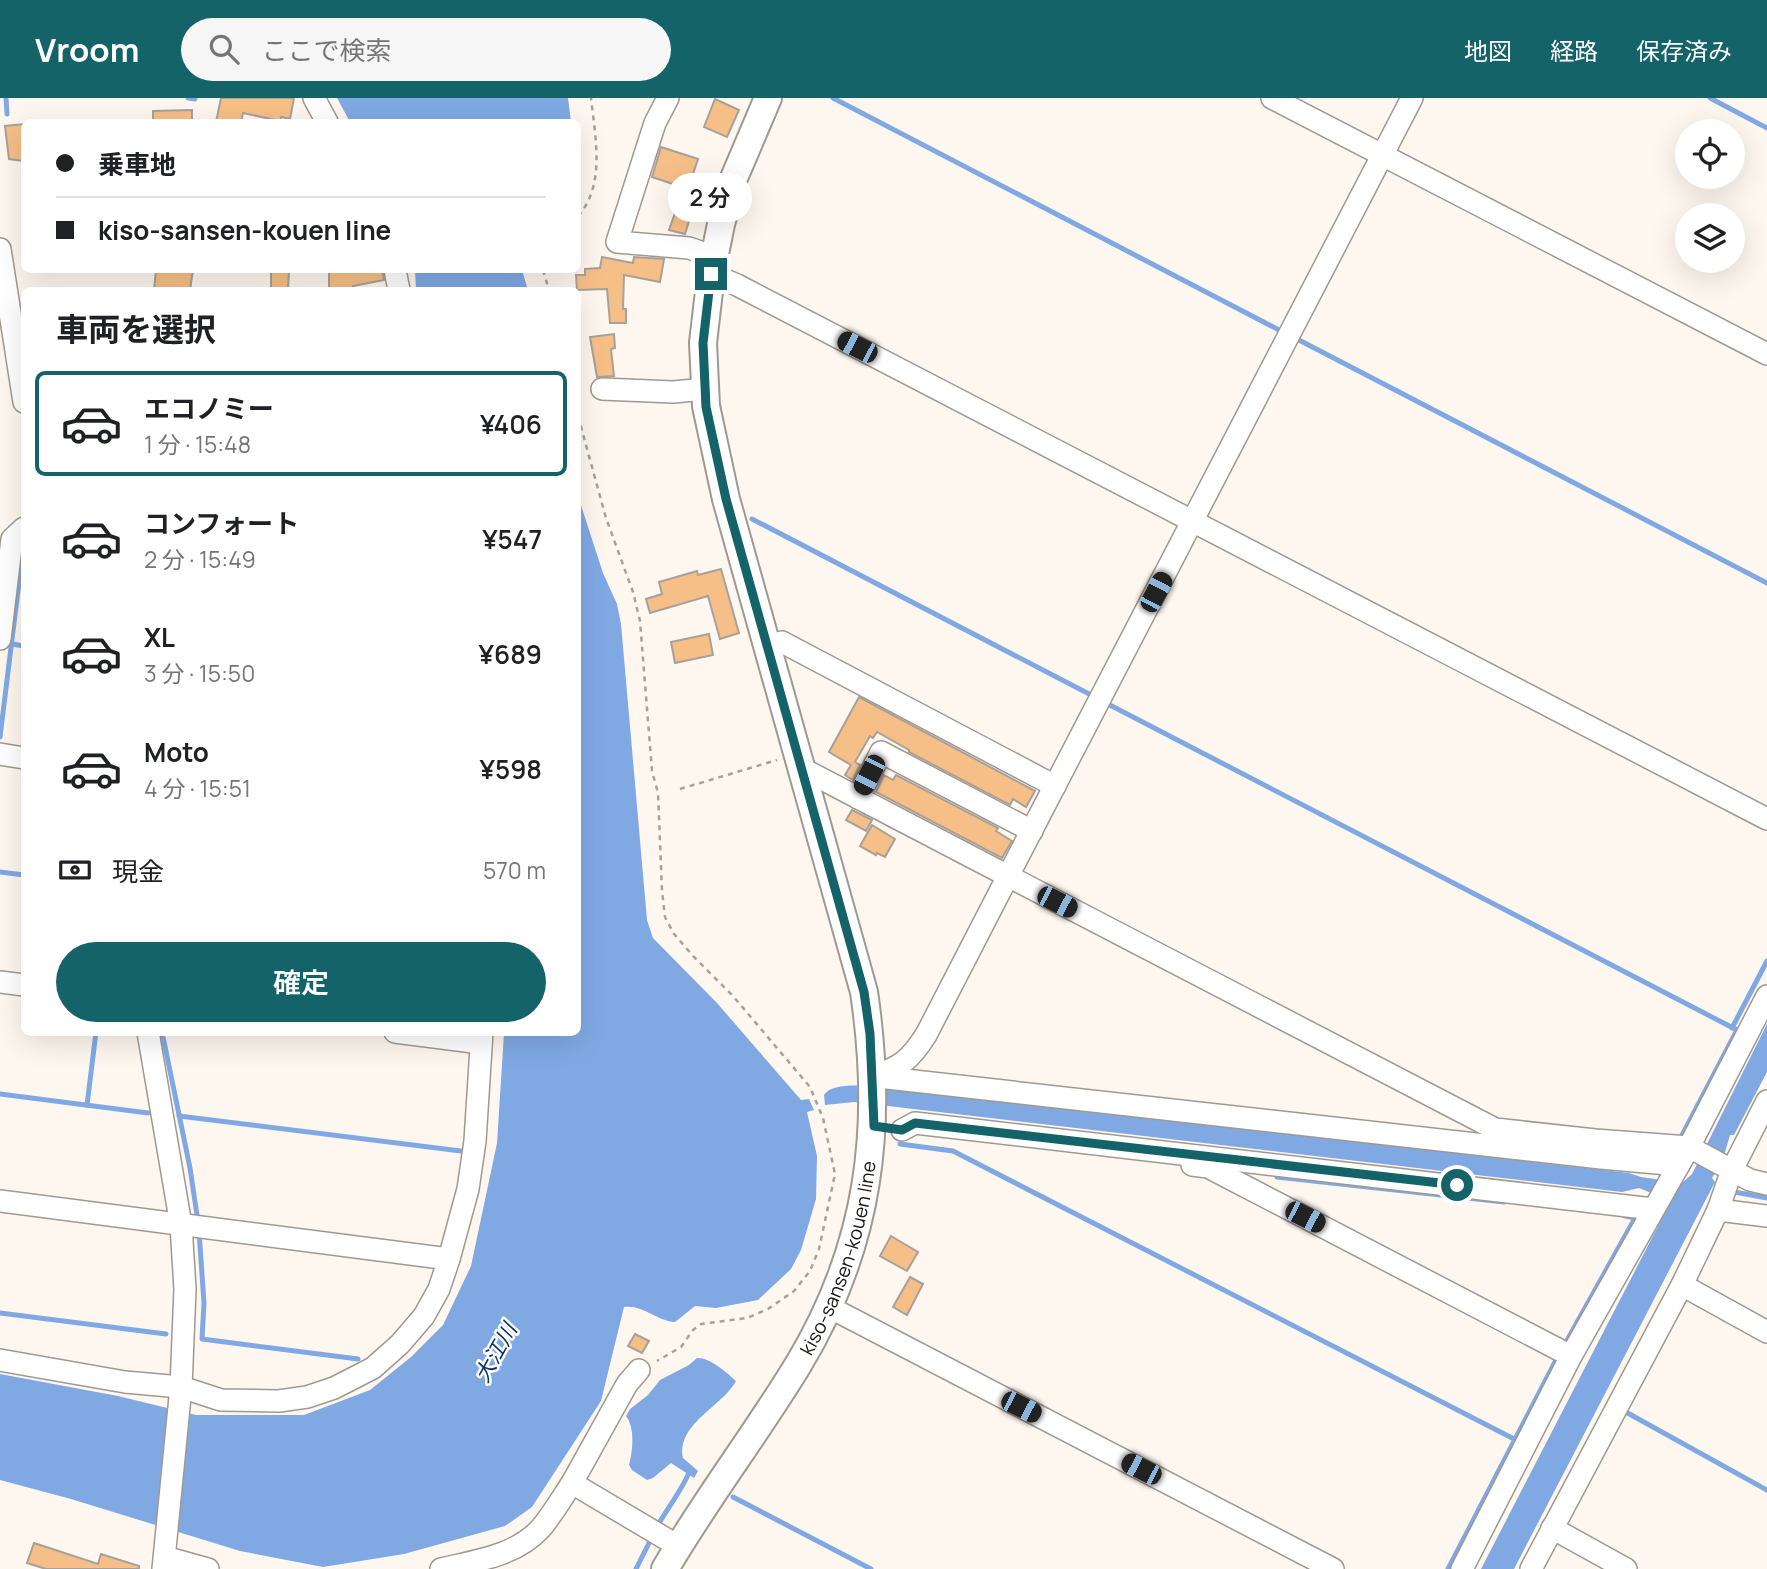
<!DOCTYPE html>
<html lang="ja">
<meta charset="utf-8">
<style>
:root{--surface:#fff;--page:#f6f6f6;--text:#202124;--muted:#757577;--line:#e0e0e0;--accent:#146368}
body{margin:0;font-family:Manrope,"Noto Sans JP",sans-serif;background:var(--page);color:var(--text);height:100vh;display:flex;flex-direction:column;font-size:26px;white-space:nowrap}
*{box-sizing:border-box;margin:0}
p{font-size:23px;color:var(--muted)}
.icon{flex:none;width:38px;height:38px;fill:none;stroke:currentColor;stroke-width:2;stroke-linecap:round;stroke-linejoin:round}
.map{position:relative;flex:1;overflow:hidden}
.panel{position:absolute;left:21px;top:189px;width:560px;height:749px;display:flex;flex-direction:column;background:var(--surface);border-radius:10px;box-shadow:0 7px 28px #0002}
.panel>*{flex:none}
.top-card{position:absolute;left:21px;top:21px;width:560px;height:154px;border-radius:10px;box-shadow:0 7px 28px #0002;display:grid;align-content:center;height:154px;padding:0 35px;background:var(--surface)}
.controls{position:absolute;left:1675px;top:21px;display:grid;gap:14px}
.controls a{display:grid;place-items:center;width:70px;height:70px;border-radius:50%;background:var(--surface);box-shadow:0 7px 28px #0002;font-size:35px}
.end{position:absolute;width:32px;height:32px;margin:-16px;border:9px solid #146368;background:#fff;box-shadow:0 0 0 4px #fff}
.from{border-radius:50%}
.bubble{position:absolute;height:49px;border-radius:24px;background:var(--surface);box-shadow:0 7px 28px #0002;font-size:23px;font-weight:600;line-height:49px;text-align:center}
.car{position:absolute;width:21px;height:42px;margin:-21px -10px;border-radius:9px;box-shadow:0 0 5px 2px #0007;background:linear-gradient(#222 24%,#8ab4d8 0 40%,#222 0 76%,#8ab4d8 0 86%,#222 0)}
.top-card b{display:flex;align-items:center;gap:24px;height:66px;font-size:26px}
.top-card b+b{border-top:2px solid var(--line)}
.top-card i{width:18px;height:18px;background:var(--text)}
ul{padding:0;list-style:none}
li{display:flex;align-items:center;gap:21px;height:105px;margin:0 14px 10px;padding:0 21px;border:4px solid transparent;border-radius:10px}
li div{flex:1}
li b{display:block;font-size:26px}
li em{font-style:normal;font-weight:600}
li.current{border-color:var(--accent)}
li>.icon{width:63px;height:63px;stroke-width:1.5}
h2{padding:0 35px;font-size:32px;line-height:84px}
.pay{display:flex;align-items:center;gap:18px;height:77px;padding:0 35px;font-size:26px}
.pay p{margin-inline-start:auto}
.primary-button{display:flex;gap:14px;margin-top:auto;padding:14px 35px}
.primary-button a{flex:1;height:80px;border-radius:42px;background:var(--accent);color:#fff;font-size:28px;font-weight:600;line-height:80px;text-align:center}
header{display:flex;align-items:center;gap:42px;box-sizing:border-box;height:98px;padding:0 35px;background:var(--accent);color:#fff}
header strong{font-size:33px}
nav{display:flex;gap:38px;margin-inline-start:auto;font-size:24px}
.search{width:490px;height:63px;background:var(--page);display:flex;align-items:center;gap:18px;box-sizing:border-box;padding:0 24px;border-radius:38px;color:var(--muted);font-size:26px}
.map>svg:first-child{display:block}
</style>
<header>
<strong>Vroom</strong>
<div class="search"><svg class="icon" aria-label="search" viewBox="0 0 24 24"><circle cx="10" cy="10" r="6"/><path d="M15 15l6 6"/></svg>ここで検索</div>
<nav><a>地図</a><a>経路</a><a>保存済み</a></nav>
</header>
<div class="map">
<svg width="1767" height="1471" viewBox="0 0 1767 1471">
<rect width="100%" height="100%" fill="#fdf7ef"/>
<!-- water -->
<g fill="#80a9e3">
<path d="M337 0H568L571 24H350Z"/>
<path d="M415 172H522L528 192H416Z"/>
<path d="M578 398 603 475 617 506 621 526 647 822 653 840 717 905 801 1002 809 1001 814 1012 807 1014 817 1058 816 1101 801 1152 791 1171 758 1202 716 1210 695 1208 675 1224C657 1223 642 1206 624 1209L601 1303 532 1409 505 1428 404 1456 323 1469 240 1453 71 1401 0 1382V1276L118 1298 196 1317H304L370 1292 411 1259 443 1227 471 1168 497 1045 504 935 578 934Z"/>
<path d="M1767 926V974L1734 1037H1730L1723 1061 1712 1080 1715 1084 1514 1471H1481L1671 1103 1639 1090 1622 1094 854 1004 825 1007 824 997C833 982 875 989 892 990L1629 1075 1641 1079 1682 1085 1692 1076Z"/>
<path d="M697 1260C711 1260 726 1274 736 1283 723 1308 676 1326 683 1360L698 1373 694 1380 671 1365 653 1380 647 1382 632 1372 629 1367C633 1353 635 1329 626 1318L630 1311 648 1297 660 1282 689 1267Z"/>
</g>
<g fill="none" stroke-linecap="round" stroke-linejoin="round">
<!-- stream -->
<g stroke="#80a9e3" stroke-width="5">
<path d="M6 0 7 16"/>
<path d="M188 0 195 1"/>
<path d="M833 0 1281 233"/>
<path d="M1710 0 1767 30"/>
<path d="M1297 241 1767 485"/>
<path d="M752 421 1093 598"/>
<path d="M12 546 24 548"/>
<path d="M1106 605 1737 932 1679 1043"/>
<path d="M0 639 23 452"/>
<path d="M0 774 24 777"/>
<path d="M1732 930 1767 863"/>
<path d="M162 934 190 1070 198 1124"/>
<path d="M0 996 148 1015"/>
<path d="M87 1007 96 934"/>
<path d="M179 1018 461 1053"/>
<path d="M900 1046 953 1053 1516 1342"/>
<path d="M1277 1079 1504 1104"/>
<path d="M1729 1093 1767 1100"/>
<path d="M199 1133 204 1205 202 1241 358 1261"/>
<path d="M0 1215 166 1236"/>
<path d="M1565 1246 1635 1120 1625 1118"/>
<path d="M1624 1313 1767 1392"/>
<path d="M733 1399 871 1471"/>
<path d="M658 1427C664 1416 689 1381 689 1373"/>
<path d="M636 1471 651 1441"/>
<path d="M1448 1471 1557 1260"/>
</g>
</g>
<!-- building -->
<g fill="#f7bf88" stroke="#a8a19a" stroke-width="2">
<path d="M221 0H294L290 21 281 19 280 23 243 15 241 24H216Z"/>
<path d="M715 1 739 12 727 39 704 29Z"/>
<path d="M192 12V24H153V13Z"/>
<path d="M24 26V63L9 61 5 28Z"/>
<path d="M661 49 698 61 688 91 652 79Z"/>
<path d="M675 115 690 120 685 136 669 132Z"/>
<path d="M602 159 633 165 634 159 664 161 660 184 624 177 623 211H626V225H610L607 191 577 192 576 177H585V171L600 170Z"/>
<path d="M156 172H193L190 192H154Z"/>
<path d="M271 172H289L288 192 271 191Z"/>
<path d="M329 172H382L384 182 353 188 352 192H329Z"/>
<path d="M614 236 615 250 611 251 614 278 597 279 590 239Z"/>
<path d="M721 471 739 535 720 541 708 498 650 515 646 501 662 496 659 484 697 473 698 477Z"/>
<path d="M709 536 713 557 675 565 671 544Z"/>
<path d="M859 599 1035 693 1026 709 1013 701 1010 707 909 654V652L877 634 873 640 870 638 855 664 860 667 853 682 845 677 851 667 829 654Z"/>
<path d="M884 677 893 682 896 677 998 730 996 733 1012 743 1002 760 876 694Z"/>
<path d="M852 712 872 722 866 733 846 722Z"/>
<path d="M872 727 895 741 885 759 877 755 876 757 860 748Z"/>
<path d="M891 1138 918 1154 907 1173 880 1158Z"/>
<path d="M910 1179 923 1186 907 1217 893 1209Z"/>
<path d="M635 1236 649 1243 642 1255 628 1248Z"/>
<path d="M34 1445 98 1466 101 1456 139 1468V1471H46L27 1465Z"/>
</g>
<g fill="none" stroke-linecap="round" stroke-linejoin="round">
<!-- minor casing -->
<g stroke="#9f9992" stroke-width="24">
<g id="minor">
<path d="M314 0 327 24"/>
<path d="M668 0 655 25 617 144 689 150 715 159"/>
<path d="M1272 0 1767 256"/>
<path d="M0 151 24 304"/>
<path d="M395 172 399 192"/>
<path d="M711 176 737 187 1767 721"/>
<path d="M602 291 673 294 705 291"/>
<path d="M0 541 12 441 24 430"/>
<path d="M767 548 782 544 1055 688"/>
<path d="M0 656 24 660"/>
<path d="M801 670 1008 778 1412 0"/>
<path d="M858 700 881 654 1032 733"/>
<path d="M0 884 24 887"/>
<path d="M148 934 181 1127 185 1191 181 1289 163 1471"/>
<path d="M395 934 481 945"/>
<path d="M873 978C901 969 910 962 926 937L1008 778 1495 1031 1595 1042 1689 1049 1767 898"/>
<path d="M878 979 1601 1060 1679 1067"/>
<path d="M902 1032 915 1025 1653 1111"/>
<path d="M1192 1067 1208 1069 1571 1258"/>
<path d="M0 1103 449 1161"/>
<path d="M1718 1112 1767 1118"/>
<path d="M1682 1187 1767 1234"/>
<path d="M829 1209 1333 1471"/>
<path d="M0 1262 125 1284 181 1289 221 1302 279 1303 307 1299 334 1290 373 1270 400 1246 424 1218 439 1191 449 1161 468 1091 475 1043 482 934"/>
<path d="M572 1385 627 1286 639 1272"/>
<path d="M1552 1430 1626 1471"/>
<path d="M165 1459 208 1471"/>
<path d="M441 1471C475 1463 516 1458 541 1430 552 1417 562 1400 572 1385L678 1448"/>
<path d="M1462 1471 1571 1258 1689 1049 1750 1082 1767 1086"/>
<path d="M1531 1471 1682 1187 1718 1112 1732 1072 1767 1003"/>
</g>
</g>
<!-- major casing -->
<g stroke="#9f9992" stroke-width="30">
<g id="major">
<path id="s1" d="M665 1471C706 1401 756 1336 798 1267 870 1148 884 1029 864 894L726 401 706 308 703 245 711 176 721 126 734 80 768 0"/>
</g>
</g>
<!-- path -->
<g stroke="#a6a29b" stroke-width="2.5" stroke-dasharray="5 5" stroke-linecap="butt">
<path d="M578 118C606 87 595 38 591 0"/>
<path d="M543 172 549 192"/>
<path d="M578 318 606 420 633 494 640 523 652 673 658 695 662 793 665 819 674 836 694 859 733 898 810 989 823 1020 835 1076 819 1151 810 1173 794 1193 768 1211 747 1220 701 1226 693 1232 681 1249 657 1263"/>
<path d="M680 691 777 662"/>
</g>
<!-- minor -->
<use href="#minor" stroke="#fff" stroke-width="21"/>
<!-- major -->
<use href="#major" stroke="#fff" stroke-width="26"/>
</g>
<g fill="none" stroke-linecap="round" stroke-linejoin="round">
<!-- route -->
<path stroke="#146368" stroke-width="9" d="M711 176 703 245 706 309 726 401 864 894 870 936 874 1028 902 1032 915 1025 1457 1087"/>
</g>
<g text-anchor="middle" stroke-width="5" stroke-linejoin="round" paint-order="stroke">
<!-- street labels -->
<g font-size="19" fill="#171512" stroke="#fff">
<text dy="7" stroke="none"><textPath href="#s1" startOffset="359">kiso-sansen-kouen line</textPath></text>
</g>
<!-- water labels -->
<g font-size="21" font-style="italic" fill="#0a3266" stroke="#fff">
<text transform="translate(496 1255) rotate(-61)" y="7">大江川</text>
</g>
</g>
</svg>
<div class="controls">
<a><svg class="icon" aria-label="locate" viewBox="0 0 24 24"><circle cx="12" cy="12" r="6"/><path d="M12 2v4M12 18v4M2 12h4M18 12h4"/></svg></a>
<a><svg class="icon" aria-label="layers" viewBox="0 0 24 24"><path d="M12 4l9 5-9 5-9-5zM3 14l9 5 9-5"/></svg></a>
</div>
<i class="end from" style="left:1457px;top:1087px"></i>
<i class="end" style="left:711px;top:176px"></i>
<div class="bubble" style="left:668px;top:75px;width:84px">2 分</div>
<i class="car" style="left:857px;top:249px;rotate:297deg"></i>
<i class="car" style="left:1156px;top:494px;rotate:28deg"></i>
<i class="car" style="left:869px;top:677px;rotate:207deg"></i>
<i class="car" style="left:1057px;top:804px;rotate:117deg"></i>
<i class="car" style="left:1305px;top:1119px;rotate:117deg"></i>
<i class="car" style="left:1021px;top:1309px;rotate:117deg"></i>
<i class="car" style="left:1141px;top:1371px;rotate:297deg"></i>
<div class="top-card">
<b><i class="from"></i>乗車地</b>
<b><i></i>kiso-sansen-kouen line</b>
</div>
<section class="panel">
<h2>車両を選択</h2>
<ul>
<li class="current"><svg class="icon" aria-label="car" viewBox="0 0 24 24"><path d="M5 17H2v-5l4-1 3-4h7l3 4 3 1v5h-3M9 17h6M6 11h13"/><circle cx="7" cy="17" r="2"/><circle cx="17" cy="17" r="2"/></svg><div><b>エコノミー</b><p>1 分 · 15:48</p></div><em>¥406</em></li>
<li><svg class="icon" aria-label="car" viewBox="0 0 24 24"><path d="M5 17H2v-5l4-1 3-4h7l3 4 3 1v5h-3M9 17h6M6 11h13"/><circle cx="7" cy="17" r="2"/><circle cx="17" cy="17" r="2"/></svg><div><b>コンフォート</b><p>2 分 · 15:49</p></div><em>¥547</em></li>
<li><svg class="icon" aria-label="car" viewBox="0 0 24 24"><path d="M5 17H2v-5l4-1 3-4h7l3 4 3 1v5h-3M9 17h6M6 11h13"/><circle cx="7" cy="17" r="2"/><circle cx="17" cy="17" r="2"/></svg><div><b>XL</b><p>3 分 · 15:50</p></div><em>¥689</em></li>
<li><svg class="icon" aria-label="car" viewBox="0 0 24 24"><path d="M5 17H2v-5l4-1 3-4h7l3 4 3 1v5h-3M9 17h6M6 11h13"/><circle cx="7" cy="17" r="2"/><circle cx="17" cy="17" r="2"/></svg><div><b>Moto</b><p>4 分 · 15:51</p></div><em>¥598</em></li>
</ul>
<div class="pay"><svg class="icon" aria-label="cash" viewBox="0 0 24 24"><path d="M3 7h18v10H3z"/><circle cx="12" cy="12" r="2"/></svg>現金<p>570 m</p></div>
<div class="primary-button"><a>確定</a></div>
</section>
</div>
